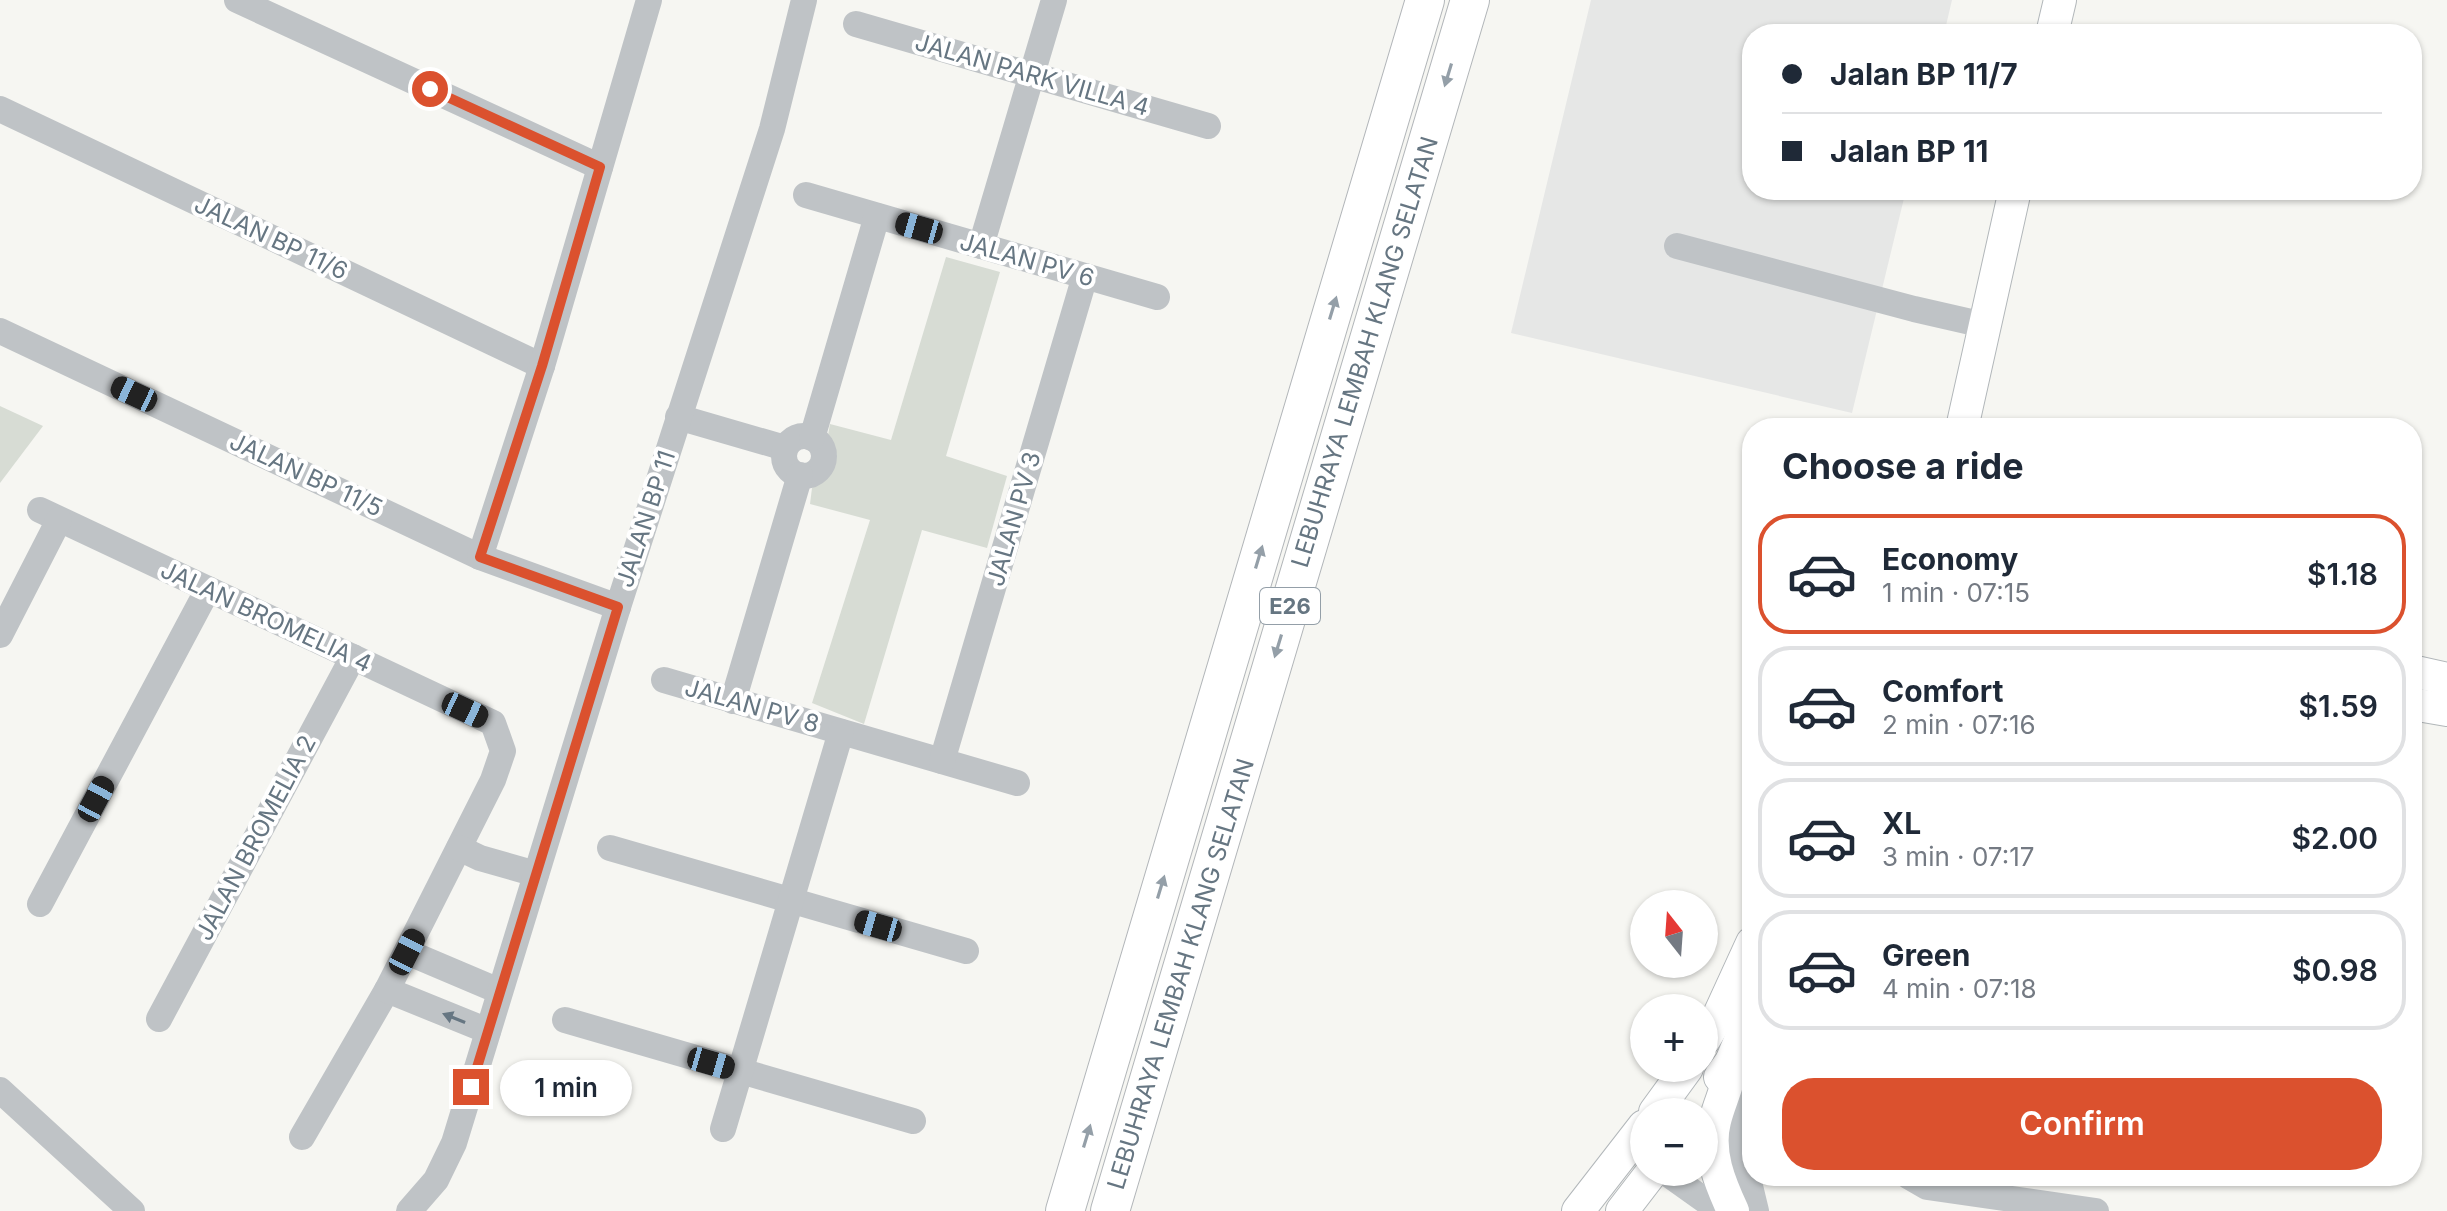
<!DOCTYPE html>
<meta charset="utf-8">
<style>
:root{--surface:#fff;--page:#f2f2f3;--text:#1f2937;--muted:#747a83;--line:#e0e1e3;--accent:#db512e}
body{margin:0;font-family:Inter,sans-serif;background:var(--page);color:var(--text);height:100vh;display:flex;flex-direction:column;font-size:30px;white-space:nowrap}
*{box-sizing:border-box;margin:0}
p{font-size:26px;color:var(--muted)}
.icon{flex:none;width:44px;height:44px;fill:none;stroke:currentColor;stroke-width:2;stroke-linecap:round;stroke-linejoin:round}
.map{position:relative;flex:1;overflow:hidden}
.sheet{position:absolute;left:1742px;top:418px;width:680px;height:768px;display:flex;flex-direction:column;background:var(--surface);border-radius:32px;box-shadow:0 2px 6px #0004}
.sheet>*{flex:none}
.guide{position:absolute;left:1742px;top:24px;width:680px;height:176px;border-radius:32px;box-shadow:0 2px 6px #0004;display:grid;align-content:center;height:176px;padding:0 40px;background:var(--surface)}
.needle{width:52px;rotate:343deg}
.fabs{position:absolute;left:1630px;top:890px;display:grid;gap:16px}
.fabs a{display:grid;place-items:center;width:88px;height:88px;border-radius:50%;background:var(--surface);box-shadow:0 2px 6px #0004;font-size:40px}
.end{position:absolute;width:36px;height:36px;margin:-18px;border:10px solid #db512e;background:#fff;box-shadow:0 0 0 4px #fff}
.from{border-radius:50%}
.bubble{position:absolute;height:56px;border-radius:28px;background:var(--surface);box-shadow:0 2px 6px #0004;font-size:26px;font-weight:600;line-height:56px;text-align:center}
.car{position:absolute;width:24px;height:48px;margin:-24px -12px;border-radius:10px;box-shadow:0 0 6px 2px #0007;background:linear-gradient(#222 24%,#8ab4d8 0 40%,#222 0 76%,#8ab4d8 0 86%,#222 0)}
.guide b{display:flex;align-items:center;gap:28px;height:76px;font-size:30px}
.guide b+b{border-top:2px solid var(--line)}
.guide i{width:20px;height:20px;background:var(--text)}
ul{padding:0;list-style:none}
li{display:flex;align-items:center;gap:24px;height:120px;margin:0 16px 12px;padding:0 24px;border:4px solid var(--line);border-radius:32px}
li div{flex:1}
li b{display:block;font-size:30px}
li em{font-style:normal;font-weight:600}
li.on{border-color:var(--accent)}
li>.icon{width:72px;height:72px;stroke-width:1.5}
h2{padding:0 40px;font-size:36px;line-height:96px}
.primary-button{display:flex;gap:16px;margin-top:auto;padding:16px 40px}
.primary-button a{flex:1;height:92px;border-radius:32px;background:var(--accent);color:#fff;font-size:32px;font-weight:600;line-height:92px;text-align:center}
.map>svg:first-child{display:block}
</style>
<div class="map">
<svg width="2447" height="1211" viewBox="0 0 2447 1211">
<rect width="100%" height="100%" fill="#f6f6f2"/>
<!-- built -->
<path fill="#e6e7e6" d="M1591 0H1952L1944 34H1752V190H1906L1852 413 1511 333Z"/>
<!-- green -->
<g fill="#d7dcd4">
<path d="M946 257 1000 272 946 456 1007 476 987 548 922 530 864 724 812 703 870 520 810 504 812 488 832 469 837 455 828 435 830 424 891 440Z"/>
<path d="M0 406 43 426 0 483Z"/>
</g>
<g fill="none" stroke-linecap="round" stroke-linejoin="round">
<!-- major casing -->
<g stroke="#b2b7ba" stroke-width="34">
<g id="major">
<path d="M2052 34 2060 0"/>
<path d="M1962 428 2015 190"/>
<path d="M2412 671 2447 679"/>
<path d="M2412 704 2447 710"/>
<path d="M1704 1040 1719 1015 1752 943"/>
<path d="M1731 1062C1730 1084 1720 1100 1715 1121 1707 1152 1720 1183 1733 1211"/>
<path d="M1720 1077 1731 1062 1752 1012"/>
<path d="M1655 1112 1687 1068"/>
<path d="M1578 1211 1644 1126"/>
<path d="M1622 1211 1652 1172"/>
</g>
</g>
<!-- highway casing -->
<g stroke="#b2b6b9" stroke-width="40">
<g id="highway">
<path d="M1065 1211 1425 0"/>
<path d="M1110 1211 1470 0"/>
</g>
</g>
<!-- minor -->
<g stroke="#bfc3c6" stroke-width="26">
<path d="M237 0 600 167"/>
<path d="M856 24 1208 126"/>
<path d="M0 109 542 366"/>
<path d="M806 195 1157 297"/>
<path d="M981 246 1054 0"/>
<path d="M1677 246 1914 309 1984 325"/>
<path d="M0 331 480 557 618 607"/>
<path d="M678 417 785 448"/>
<circle cx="804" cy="456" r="20"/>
<path d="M812 438 877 216"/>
<path d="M40 510 493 723 503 751 493 780 387 990 302 1137"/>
<path d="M480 557 542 366 649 0"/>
<path d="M0 635 59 520"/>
<path d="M664 680 1017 783"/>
<path d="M733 701 800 475"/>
<path d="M942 761 1085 276"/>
<path d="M459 848 480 858 536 874"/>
<path d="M610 848 966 951"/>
<path d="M40 904 208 589"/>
<path d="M407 952 499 991"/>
<path d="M387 990 488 1031"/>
<path d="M159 1019 353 657"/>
<path d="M565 1020 913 1121"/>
<path d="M1730 1080 1742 1153 1756 1211"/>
<path d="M0 1090 132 1211"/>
<path d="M723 1129 841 732"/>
<path d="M1665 1172 1720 1211"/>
<path d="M1908 1176 1927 1187 2096 1211"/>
<path d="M409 1211 436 1180 454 1143 618 607 772 129 804 0"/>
</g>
<!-- major -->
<use href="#major" stroke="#fff" stroke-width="32"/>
<!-- highway -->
<use href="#highway" stroke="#fff" stroke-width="38"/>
</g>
<!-- one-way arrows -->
<defs><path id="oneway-solid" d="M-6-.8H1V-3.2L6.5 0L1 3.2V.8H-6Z" transform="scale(2)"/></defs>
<g fill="#949fa8">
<use href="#oneway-solid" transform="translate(1448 75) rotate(107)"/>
<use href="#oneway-solid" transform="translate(1333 308) rotate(-73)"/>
<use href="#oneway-solid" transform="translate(1259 557) rotate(-73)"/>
<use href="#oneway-solid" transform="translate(1278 646) rotate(107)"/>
<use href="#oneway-solid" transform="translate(1161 887) rotate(-73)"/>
<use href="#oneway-solid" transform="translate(1087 1136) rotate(-73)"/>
</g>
<use fill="#667682" href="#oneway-solid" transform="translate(454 1018) rotate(-158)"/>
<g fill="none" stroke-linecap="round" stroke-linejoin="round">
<!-- route -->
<path stroke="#db512e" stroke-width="10" d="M430 89 600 167 542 366 480 557 618 607 471 1087"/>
</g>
<g text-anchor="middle" stroke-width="8" stroke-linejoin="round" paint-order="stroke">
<!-- shield labels -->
<rect fill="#fff" stroke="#949fa8" stroke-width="2" x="1260" y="588" width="60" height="36" rx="6"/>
<g font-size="22" font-weight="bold" fill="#667682">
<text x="1290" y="614">E26</text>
</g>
<!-- street labels -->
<g font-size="24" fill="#667682" stroke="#fff">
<text transform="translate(1032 75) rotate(16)" y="8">JALAN PARK VILLA 4</text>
<text transform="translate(271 238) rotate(25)" y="8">JALAN BP 11/6</text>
<text transform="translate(1027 260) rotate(16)" y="8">JALAN PV 6</text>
<text transform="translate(1365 352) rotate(-73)" y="8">LEBUHRAYA LEMBAH KLANG SELATAN</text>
<text transform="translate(306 475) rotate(25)" y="8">JALAN BP 11/5</text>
<text transform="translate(646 519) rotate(-72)" y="8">JALAN BP 11</text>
<text transform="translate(1014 519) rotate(-74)" y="8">JALAN PV 3</text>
<text transform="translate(266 617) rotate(25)" y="8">JALAN BROMELIA 4</text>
<text transform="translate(752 706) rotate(16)" y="8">JALAN PV 8</text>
<text transform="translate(256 838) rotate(-62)" y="8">JALAN BROMELIA 2</text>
<text transform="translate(1181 974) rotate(-73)" y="8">LEBUHRAYA LEMBAH KLANG SELATAN</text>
</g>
</g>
</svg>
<div class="fabs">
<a><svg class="needle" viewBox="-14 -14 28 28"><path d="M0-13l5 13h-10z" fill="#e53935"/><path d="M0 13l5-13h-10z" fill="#747a83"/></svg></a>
<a>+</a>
<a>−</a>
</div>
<i class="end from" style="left:430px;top:89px"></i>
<i class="end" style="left:471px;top:1087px"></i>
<div class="bubble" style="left:500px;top:1060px;width:132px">1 min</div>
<i class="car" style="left:919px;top:228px;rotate:286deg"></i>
<i class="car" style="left:134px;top:394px;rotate:295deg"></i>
<i class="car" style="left:465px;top:710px;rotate:115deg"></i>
<i class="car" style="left:96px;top:799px;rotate:28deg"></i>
<i class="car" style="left:878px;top:926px;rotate:286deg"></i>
<i class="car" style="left:407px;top:952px;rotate:27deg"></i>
<i class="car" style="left:711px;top:1063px;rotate:106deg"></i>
<div class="guide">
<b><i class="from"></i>Jalan BP 11/7</b>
<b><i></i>Jalan BP 11</b>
</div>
<section class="sheet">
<h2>Choose a ride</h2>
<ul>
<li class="on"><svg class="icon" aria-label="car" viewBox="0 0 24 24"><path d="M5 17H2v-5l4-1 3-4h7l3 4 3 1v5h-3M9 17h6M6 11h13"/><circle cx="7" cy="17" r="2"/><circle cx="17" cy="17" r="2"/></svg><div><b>Economy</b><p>1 min · 07:15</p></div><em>$1.18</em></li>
<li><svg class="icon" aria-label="car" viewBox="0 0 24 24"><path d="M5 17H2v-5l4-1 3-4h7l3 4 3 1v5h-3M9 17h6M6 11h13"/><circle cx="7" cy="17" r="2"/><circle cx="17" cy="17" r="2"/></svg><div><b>Comfort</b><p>2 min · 07:16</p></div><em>$1.59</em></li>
<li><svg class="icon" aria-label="car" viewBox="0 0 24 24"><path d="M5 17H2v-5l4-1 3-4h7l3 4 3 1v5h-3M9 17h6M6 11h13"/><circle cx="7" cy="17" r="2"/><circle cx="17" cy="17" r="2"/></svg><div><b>XL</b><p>3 min · 07:17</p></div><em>$2.00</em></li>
<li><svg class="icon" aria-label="car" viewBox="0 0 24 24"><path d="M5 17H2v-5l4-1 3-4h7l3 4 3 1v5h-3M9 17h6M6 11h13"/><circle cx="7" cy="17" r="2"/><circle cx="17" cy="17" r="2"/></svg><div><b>Green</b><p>4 min · 07:18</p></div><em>$0.98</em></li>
</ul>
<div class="primary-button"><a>Confirm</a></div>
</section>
</div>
